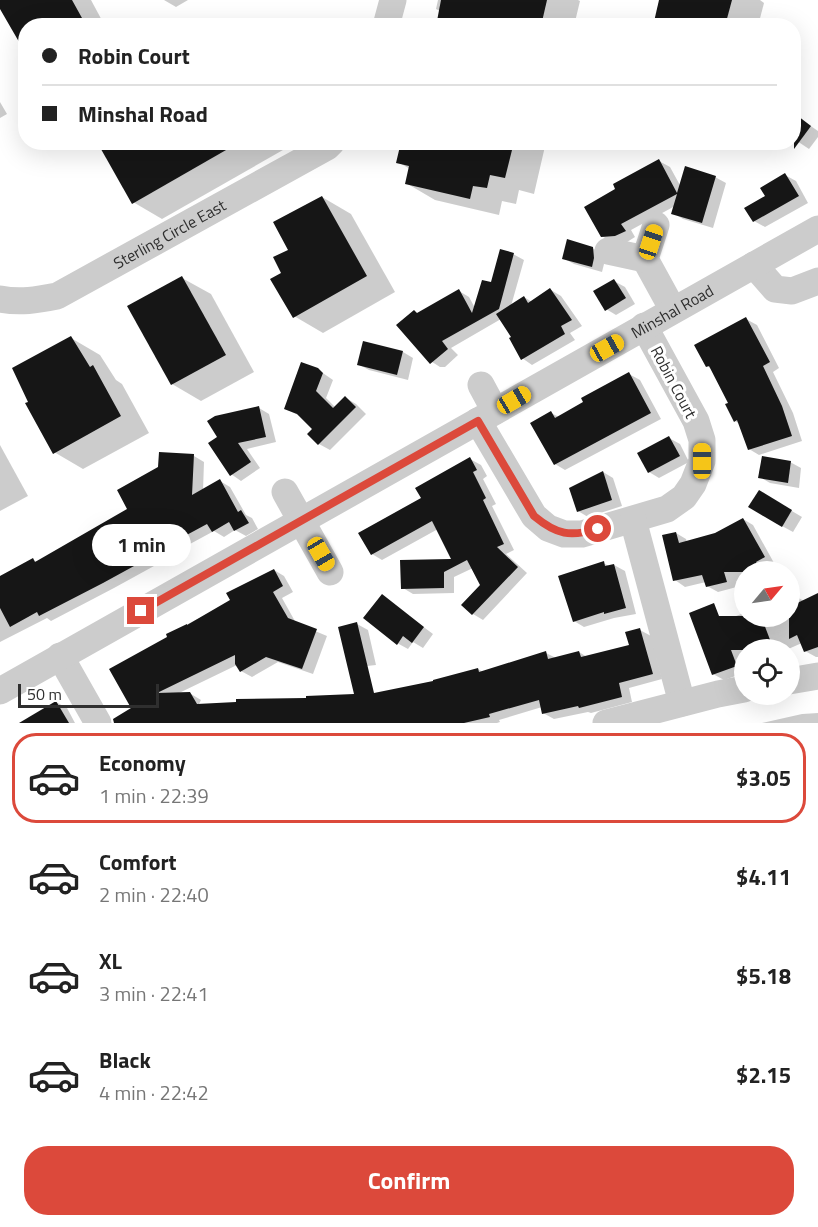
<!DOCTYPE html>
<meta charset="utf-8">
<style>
:root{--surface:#fff;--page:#f6f6f6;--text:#222;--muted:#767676;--line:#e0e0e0;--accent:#dc493b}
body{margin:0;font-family:"Titillium Web",sans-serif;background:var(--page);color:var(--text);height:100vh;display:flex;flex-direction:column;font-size:22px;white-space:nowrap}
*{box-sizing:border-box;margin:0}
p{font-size:20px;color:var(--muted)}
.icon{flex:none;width:33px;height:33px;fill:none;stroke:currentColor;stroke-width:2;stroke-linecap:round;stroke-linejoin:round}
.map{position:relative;height:723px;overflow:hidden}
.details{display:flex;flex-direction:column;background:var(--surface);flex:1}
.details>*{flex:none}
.top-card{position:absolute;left:18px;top:18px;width:783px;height:132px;border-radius:24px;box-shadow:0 6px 24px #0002;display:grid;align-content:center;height:132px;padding:0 24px;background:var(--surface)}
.needle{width:39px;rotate:61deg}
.tools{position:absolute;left:734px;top:561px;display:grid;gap:12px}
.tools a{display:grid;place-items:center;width:66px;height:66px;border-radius:50%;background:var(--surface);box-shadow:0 6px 24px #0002;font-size:30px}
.scale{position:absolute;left:18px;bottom:15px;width:141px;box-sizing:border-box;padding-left:6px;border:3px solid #2f2f2f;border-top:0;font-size:16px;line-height:21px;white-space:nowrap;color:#2f2f2f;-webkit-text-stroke:4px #fff;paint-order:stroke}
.end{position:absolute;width:27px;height:27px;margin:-14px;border:8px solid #dc493b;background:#fff;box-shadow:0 0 0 3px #fff}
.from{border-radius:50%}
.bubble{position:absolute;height:42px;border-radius:21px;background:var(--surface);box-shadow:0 6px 24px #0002;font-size:20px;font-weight:700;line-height:42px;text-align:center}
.car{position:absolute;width:18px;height:36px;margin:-18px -9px;border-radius:8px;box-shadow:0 0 4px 2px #0007;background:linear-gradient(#f5c518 24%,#345 0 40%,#f5c518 0 76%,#345 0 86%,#f5c518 0)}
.top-card b{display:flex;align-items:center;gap:21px;height:57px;font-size:22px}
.top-card b+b{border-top:2px solid var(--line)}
.top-card i{width:15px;height:15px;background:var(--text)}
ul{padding:10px 0 0;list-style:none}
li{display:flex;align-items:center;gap:18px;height:90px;margin:0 12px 9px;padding:0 12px;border:3px solid transparent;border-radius:24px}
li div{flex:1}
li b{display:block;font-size:22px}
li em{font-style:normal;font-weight:700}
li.selected{border-color:var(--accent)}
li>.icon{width:54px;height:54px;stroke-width:1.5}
.button{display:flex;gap:12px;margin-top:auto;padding:12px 24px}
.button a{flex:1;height:69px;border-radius:24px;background:var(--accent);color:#fff;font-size:24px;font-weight:700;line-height:69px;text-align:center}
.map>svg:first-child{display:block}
</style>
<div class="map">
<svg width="818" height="723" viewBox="0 0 818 723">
<rect width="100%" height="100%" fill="#fff"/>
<!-- shadow -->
<g fill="#0003">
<path d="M0 0H91L105 26H26L0 6Z"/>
<path d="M164 0H188L176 7Z"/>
<path d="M438 0H578L580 1 574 26H437L440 11 436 9Z"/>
<path d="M661 0H760L764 3 758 26H654Z"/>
<path d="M0 102 7 114 0 118Z"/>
<path d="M796 116 818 131V137L809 149 794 139V119Z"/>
<path d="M99 142H297L162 219 133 202Z"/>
<path d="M402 142H546L534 194 519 190 516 204 502 201 499 215 435 200 406 183 410 169 398 162Z"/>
<path d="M659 161 670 167 681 187 715 177 726 183 713 228 683 219 673 213 675 206 631 230 635 237 627 242 613 243 602 236Z"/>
<path d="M785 175 796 181 808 203 765 227 754 221 767 197Z"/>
<path d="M322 197 351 214 395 292 323 333 294 316 290 251Z"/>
<path d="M592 248 603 254 604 264 602 272 574 264 563 258Z"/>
<path d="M513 254 524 260 511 306 524 297 532 302 551 290 561 296 582 326 570 333 575 340 532 365 522 358 514 337 501 319 451 348 458 355 445 367H440L429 360 418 314 459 291 469 297 475 308Z"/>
<path d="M182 278 211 294 254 372 201 401 172 384Z"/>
<path d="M614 281 625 287 635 304 616 315 606 309Z"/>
<path d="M746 319 757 325 779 368 773 372 793 413 802 441 759 455 749 449 740 424 735 421 730 404 712 369 707 366Z"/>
<path d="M71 338 100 355 116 380 122 384 149 433 83 469 54 452Z"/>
<path d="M364 342 403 352 413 358 408 380 369 370 358 364Z"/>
<path d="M317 369 333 380 326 398 336 408 346 398 356 404 366 414 330 450 319 444 315 429 302 417 286 409Z"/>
<path d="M629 374 640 380 661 419 565 470 555 464 551 413 559 417Z"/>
<path d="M259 408 269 414 276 442 247 449 260 468 241 481 231 474 219 437Z"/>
<path d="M669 438 680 444 689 462 659 478 649 472Z"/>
<path d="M0 445 28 496 0 511Z"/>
<path d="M194 456 204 462 203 491 220 481 230 487 246 515 252 518 258 529 246 536 235 530 224 537 214 531 153 564 154 566 114 588 51 621 47 618 0 642V576L33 560 38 562 129 510Z"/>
<path d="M470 459 481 465 487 476 483 479 496 504 492 506 514 550 506 554 527 573 483 620 473 614 482 586 473 568 454 577V593L413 594 403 588 454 560 438 529 382 560 372 554 423 499Z"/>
<path d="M790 462 801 468 799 488 770 483 760 477Z"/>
<path d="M603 472 613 478 622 506 588 517 578 511Z"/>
<path d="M760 492 802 517 793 532 782 526Z"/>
<path d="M743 519 753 525 774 563 765 568 767 572H744V585L718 592 707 586 706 582 685 587 675 580 676 533 686 539 687 542 716 534Z"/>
<path d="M603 563 609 566 614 565 625 571 636 614 614 618 584 627 574 621Z"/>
<path d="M274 570 284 576 293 592 282 598 296 623 327 636 313 674 278 662 252 677 241 671 237 665 177 694H191L201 700 198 706 364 723H147L169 638 186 625 232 601Z"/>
<path d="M793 595 804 601 818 595V657H816L805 651 802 643 786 650H744V673L724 680 713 674 697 631 744 613V616H789V596Z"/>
<path d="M382 596 433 634 423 648 413 642 408 649 397 643Z"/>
<path d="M357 624 368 630 376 665 358 667Z"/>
<path d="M640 630 651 636 662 679 629 688 632 702 591 713 588 712 554 719 543 713 542 707 499 720 500 722 497 723H378L435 682 478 669 483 672 546 653 556 658 579 652 587 657 630 646Z"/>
<path d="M56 702 67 708 75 723H22Z"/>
<path d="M818 713V723H762L802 714Z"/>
</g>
<!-- building -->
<g fill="#161616">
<path d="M0 0H72L82 18 69 26H26V54L0 9Z"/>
<path d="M441 0H547L541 26H436Z"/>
<path d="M659 0H732L725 26H653Z"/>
<path d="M794 113 811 126 794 149Z"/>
<path d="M97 142H240L132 204Z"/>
<path d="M401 142H514L505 178 490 175 487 188 473 186 470 199 405 184 409 166 396 163Z"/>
<path d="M659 159 677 193 685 166 716 176 702 223 671 214 677 194 621 224 626 231 615 236 601 237 584 207 615 189 613 184Z"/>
<path d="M785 173 799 196 753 222 744 208 765 196 760 188Z"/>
<path d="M322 196 367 276 293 318 270 279 281 273 273 257 288 250 273 222Z"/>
<path d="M567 239 593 247 594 258 592 267 562 259Z"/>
<path d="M500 249 514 253 499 309 442 341 448 349 430 364 396 325 414 310 417 313 459 289 472 313 482 280 491 282Z"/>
<path d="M182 276 226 355 171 385 127 306Z"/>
<path d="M614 279 626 298 605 311 593 291Z"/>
<path d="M550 288 572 320 561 326 565 334 521 360 509 338 511 337 496 314 524 296 528 303Z"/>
<path d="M746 317 770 362 763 366 782 406 792 436 748 450 737 420 734 422 725 404 728 403 709 366 706 367 694 345Z"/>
<path d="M71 336 90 367 93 365 121 416 53 454 25 403 28 402 12 368Z"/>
<path d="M363 341 403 351 397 375 357 365Z"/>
<path d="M301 362 318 368 323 373 316 391 333 408 345 396 356 407 318 445 307 434 312 429 297 414 284 409Z"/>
<path d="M629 372 651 413 554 465 530 423 551 411 555 418 583 402 581 398Z"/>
<path d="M259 406 266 437 238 443 251 462 230 476 208 443 217 437 207 421 215 416Z"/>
<path d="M669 436 680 456 648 473 637 453Z"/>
<path d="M159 452 194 454 192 495 220 479 238 512 241 510 249 523 234 531 229 522 212 532 207 524 144 558 145 560 103 583 39 616 37 612 10 627 0 608V576L33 558 35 562 127 509 117 490 158 467Z"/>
<path d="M762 456 791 461 788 483 758 478Z"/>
<path d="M470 457 477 470 473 472 486 498 483 500 504 544 497 547 518 567 472 615 461 605 480 585 467 560 444 572V588L401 589 400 560 451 559 432 521 371 555 358 533 421 498 415 488Z"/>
<path d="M603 471 612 500 577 512 569 488Z"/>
<path d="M759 490 792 510 782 527 748 507Z"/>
<path d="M743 518 765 557 756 562 761 572H724L727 582 706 587 702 575 673 581 662 535 676 532 679 543 715 533Z"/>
<path d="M604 561 605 566 614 564 626 608 604 614V612L573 622 558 576Z"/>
<path d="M274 569 283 586 273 592 288 618 317 629 302 669 266 657 240 672 235 664V655L157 693 190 692 197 704 236 702V699L306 698V696L354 694 338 627 357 622 374 693 433 681V680L478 668 479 672 546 651 548 659 579 651 581 657 629 645 625 632 640 628 653 674 619 683 622 697 579 708 578 706 542 714 539 700 489 714 490 717 464 723H114L113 719 131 708 109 669 167 637 166 634 187 624V625L230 600 226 593Z"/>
<path d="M818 593V647L804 652 797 635 789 639V607Z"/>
<path d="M382 594 424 627 412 643 403 636 397 645 363 618Z"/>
<path d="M714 603 719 616H761L772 645 761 650H731L737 666 712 675 689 613Z"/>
<path d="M56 701 69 723H19Z"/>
</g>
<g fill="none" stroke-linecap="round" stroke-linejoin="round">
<!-- minor -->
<g stroke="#ccc" stroke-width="27">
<path d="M386 26 393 0"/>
<path d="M656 225 645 259 673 310"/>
<path d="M608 251 645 259"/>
<path d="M754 265 775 289 792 291 818 281"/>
<path id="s1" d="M0 299C20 303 37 300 57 296L327 147 332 142"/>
<path d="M481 385 495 411"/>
<path d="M478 421 534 516 548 528 564 534H582L667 509 684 497 693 484 702 461V440L696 421 644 326"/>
<path d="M285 492 330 572"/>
<path d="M633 520 682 703"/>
<path d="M60 656 98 723"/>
<path d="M789 681 818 676"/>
<path id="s2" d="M0 691 818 229"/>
<path d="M606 723 718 694 744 689"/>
</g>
</g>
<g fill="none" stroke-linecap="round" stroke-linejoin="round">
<!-- route -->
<path stroke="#dc493b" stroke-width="8" d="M141 611 478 421 534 516C557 535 570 537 598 529"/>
</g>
<g text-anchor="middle" stroke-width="6" stroke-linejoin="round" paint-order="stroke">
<!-- street labels -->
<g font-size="16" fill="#2f2f2f" stroke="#fff">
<text dy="6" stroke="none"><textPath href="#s1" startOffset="186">Sterling Circle East</textPath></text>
<text dy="6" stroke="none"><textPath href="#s2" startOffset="772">Minshal Road</textPath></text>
<text transform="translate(674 382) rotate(62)" y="6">Robin Court</text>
</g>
</g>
</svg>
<div class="tools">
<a><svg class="needle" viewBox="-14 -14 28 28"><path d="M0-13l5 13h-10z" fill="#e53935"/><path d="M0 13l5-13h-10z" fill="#767676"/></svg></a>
<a><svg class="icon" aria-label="locate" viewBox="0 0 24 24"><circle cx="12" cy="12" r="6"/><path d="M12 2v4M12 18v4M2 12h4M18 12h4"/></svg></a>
</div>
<div class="scale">50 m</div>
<i class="end from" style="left:598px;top:529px"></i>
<i class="end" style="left:141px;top:611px"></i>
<div class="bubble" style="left:92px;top:524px;width:99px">1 min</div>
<i class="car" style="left:651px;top:242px;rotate:18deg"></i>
<i class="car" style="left:607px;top:348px;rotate:61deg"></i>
<i class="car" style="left:514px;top:400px;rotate:60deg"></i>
<i class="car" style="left:702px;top:461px;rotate:0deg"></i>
<i class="car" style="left:321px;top:554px;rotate:150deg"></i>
<div class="top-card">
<b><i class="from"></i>Robin Court</b>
<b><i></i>Minshal Road</b>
</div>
</div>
<section class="details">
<ul>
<li class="selected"><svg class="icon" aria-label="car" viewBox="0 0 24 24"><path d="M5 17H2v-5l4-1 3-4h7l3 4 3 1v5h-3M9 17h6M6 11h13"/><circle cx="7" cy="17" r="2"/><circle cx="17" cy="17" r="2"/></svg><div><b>Economy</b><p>1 min · 22:39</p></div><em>$3.05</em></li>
<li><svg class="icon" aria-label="car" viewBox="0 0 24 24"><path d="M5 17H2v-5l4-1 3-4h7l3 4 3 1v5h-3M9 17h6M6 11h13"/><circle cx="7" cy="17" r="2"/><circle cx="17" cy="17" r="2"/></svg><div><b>Comfort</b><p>2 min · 22:40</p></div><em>$4.11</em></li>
<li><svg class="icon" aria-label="car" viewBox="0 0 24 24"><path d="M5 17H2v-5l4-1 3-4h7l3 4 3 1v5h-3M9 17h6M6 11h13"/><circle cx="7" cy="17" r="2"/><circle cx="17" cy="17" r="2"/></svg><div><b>XL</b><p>3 min · 22:41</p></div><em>$5.18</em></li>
<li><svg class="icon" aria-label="car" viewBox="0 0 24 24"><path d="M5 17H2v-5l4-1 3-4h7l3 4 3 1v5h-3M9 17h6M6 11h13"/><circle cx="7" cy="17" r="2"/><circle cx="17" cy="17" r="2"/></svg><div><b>Black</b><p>4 min · 22:42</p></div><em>$2.15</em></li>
</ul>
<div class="button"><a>Confirm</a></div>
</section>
